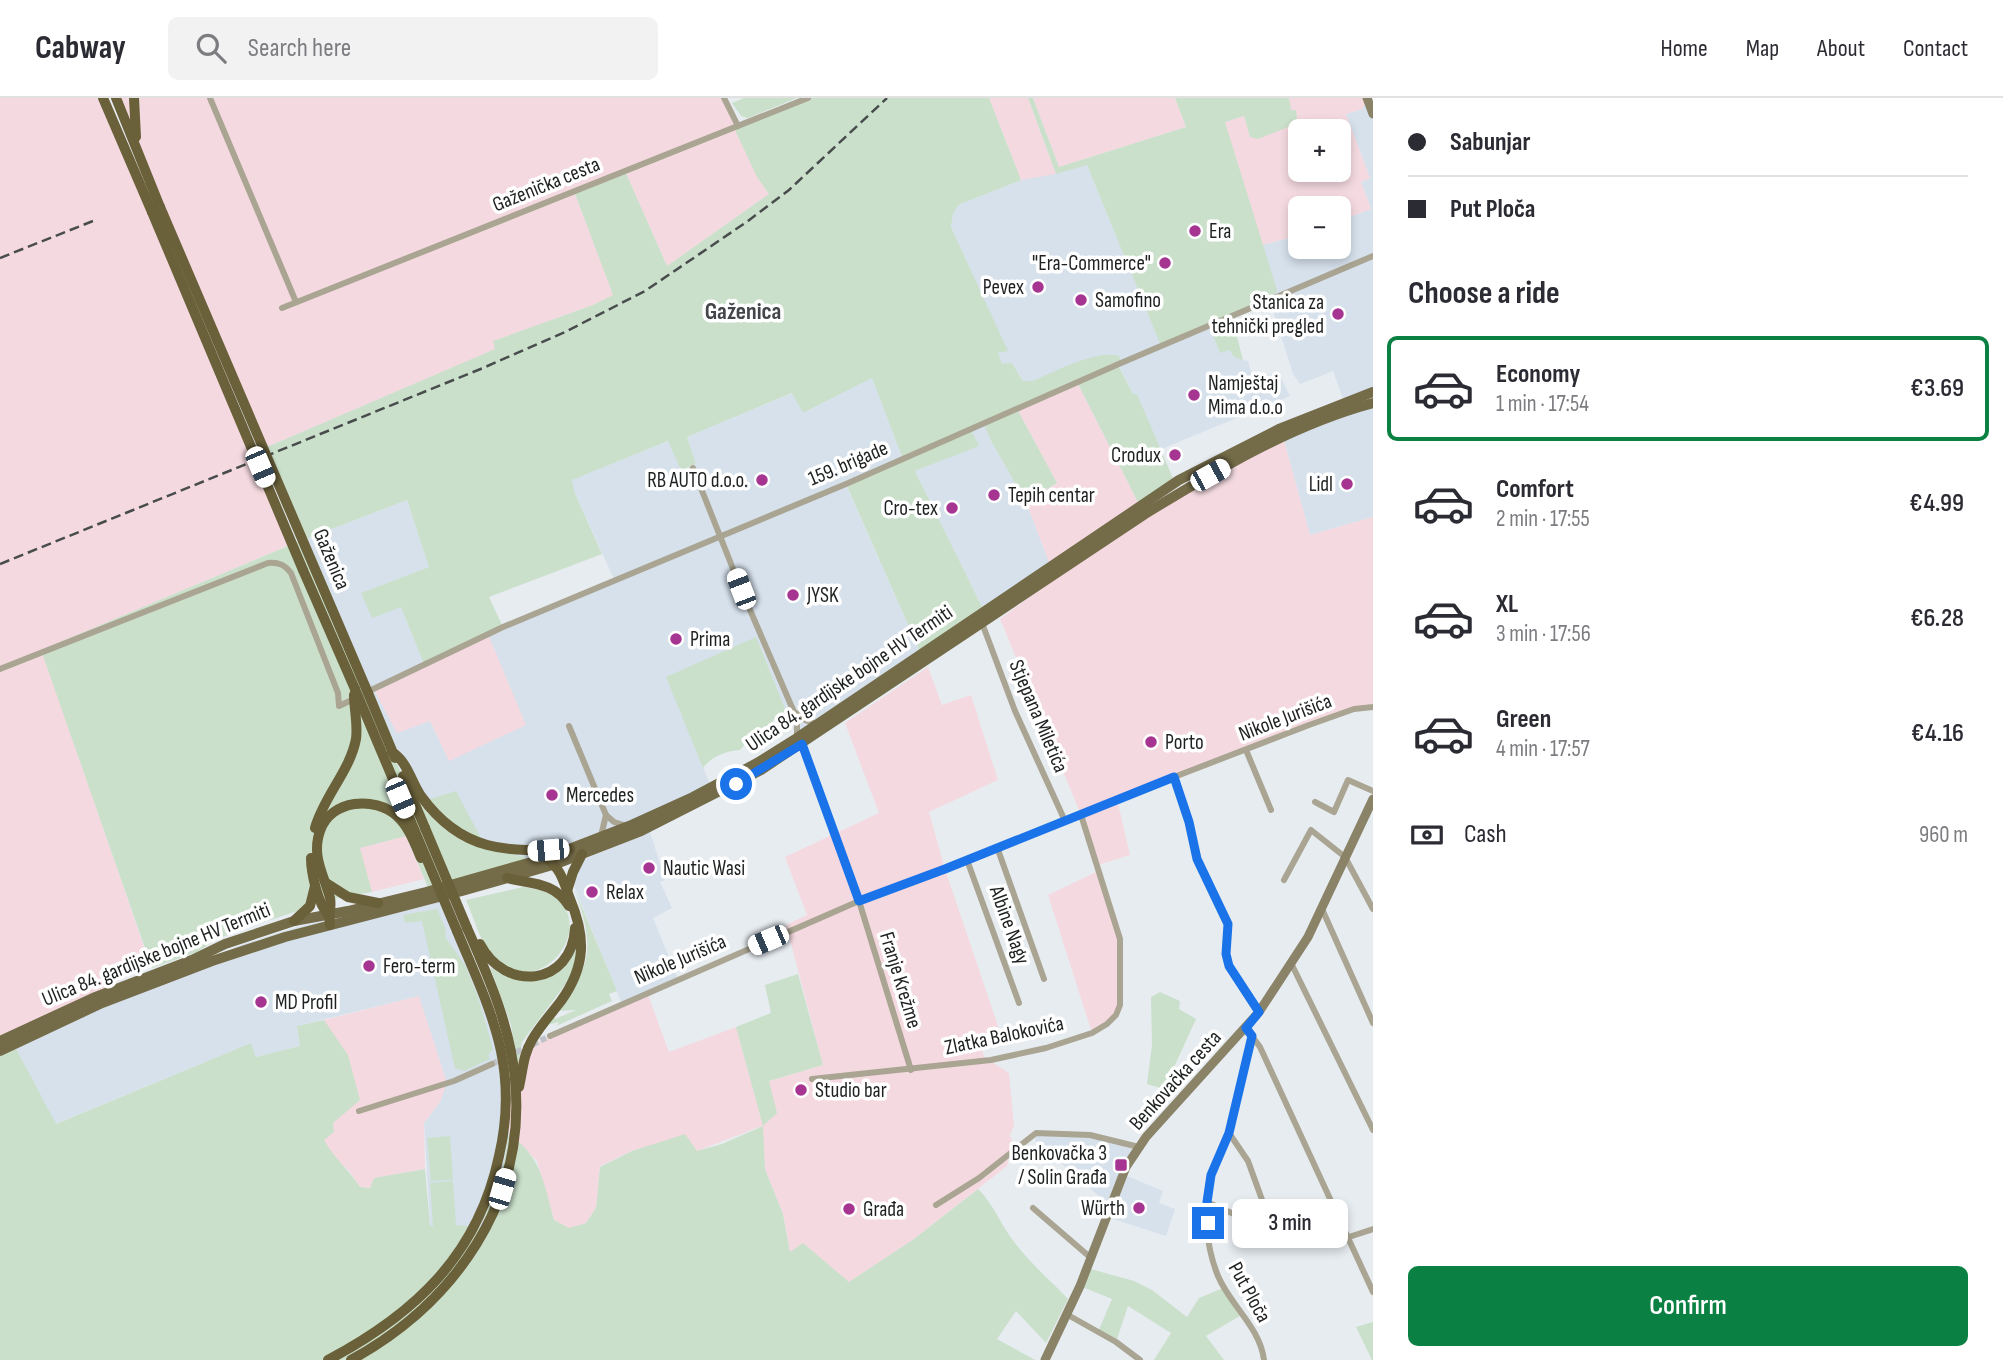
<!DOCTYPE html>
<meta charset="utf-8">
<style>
:root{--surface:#fff;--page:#f2f2f3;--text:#2b2b33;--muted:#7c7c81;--line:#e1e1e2;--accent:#0b8043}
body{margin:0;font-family:"Sofia Sans Condensed",sans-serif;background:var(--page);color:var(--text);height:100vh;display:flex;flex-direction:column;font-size:26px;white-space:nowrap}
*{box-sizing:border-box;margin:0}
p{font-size:23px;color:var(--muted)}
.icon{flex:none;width:38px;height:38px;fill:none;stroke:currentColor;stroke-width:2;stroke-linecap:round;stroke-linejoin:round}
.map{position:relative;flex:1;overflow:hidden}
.side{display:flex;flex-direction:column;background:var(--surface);width:630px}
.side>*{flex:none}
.top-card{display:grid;align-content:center;height:154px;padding:0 35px;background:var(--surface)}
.tools{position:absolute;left:1288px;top:21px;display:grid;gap:14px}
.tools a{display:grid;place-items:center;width:63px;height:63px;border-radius:10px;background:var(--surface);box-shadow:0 4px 10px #0003;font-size:35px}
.end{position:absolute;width:32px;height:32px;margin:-16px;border:9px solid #1a73e8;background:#fff;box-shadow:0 0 0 4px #fff}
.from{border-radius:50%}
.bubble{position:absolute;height:49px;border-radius:10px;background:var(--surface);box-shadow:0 4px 10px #0003;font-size:23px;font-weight:600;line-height:49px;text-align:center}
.car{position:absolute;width:21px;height:42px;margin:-21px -10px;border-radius:9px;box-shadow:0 0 5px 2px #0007;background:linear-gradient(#fff 24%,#345 0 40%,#fff 0 76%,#345 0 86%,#fff 0)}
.top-card b{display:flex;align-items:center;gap:24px;height:66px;font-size:26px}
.top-card b+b{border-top:2px solid var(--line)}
.top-card i{width:18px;height:18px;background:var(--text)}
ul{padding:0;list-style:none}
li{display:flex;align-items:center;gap:21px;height:105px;margin:0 14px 10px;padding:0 21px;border:4px solid transparent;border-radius:10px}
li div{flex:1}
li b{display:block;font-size:26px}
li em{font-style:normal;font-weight:600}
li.on{border-color:var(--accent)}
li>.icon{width:63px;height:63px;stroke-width:1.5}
h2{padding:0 35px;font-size:32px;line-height:84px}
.pay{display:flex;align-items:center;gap:18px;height:77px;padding:0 35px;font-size:26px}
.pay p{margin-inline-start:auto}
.primary-button{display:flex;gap:14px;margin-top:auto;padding:14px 35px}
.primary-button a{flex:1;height:80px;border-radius:10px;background:var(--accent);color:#fff;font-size:28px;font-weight:600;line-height:80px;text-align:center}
header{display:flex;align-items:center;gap:42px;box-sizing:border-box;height:98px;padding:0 35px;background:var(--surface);border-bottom:2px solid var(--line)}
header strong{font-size:33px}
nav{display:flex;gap:38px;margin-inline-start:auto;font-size:24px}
.search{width:490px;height:63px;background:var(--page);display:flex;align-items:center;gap:18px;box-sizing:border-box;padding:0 24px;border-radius:10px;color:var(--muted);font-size:26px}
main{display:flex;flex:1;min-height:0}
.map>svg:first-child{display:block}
</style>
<header>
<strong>Cabway</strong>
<div class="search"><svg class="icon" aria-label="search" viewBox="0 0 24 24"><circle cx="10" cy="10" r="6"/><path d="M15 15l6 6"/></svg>Search here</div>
<nav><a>Home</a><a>Map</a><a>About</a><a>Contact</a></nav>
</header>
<main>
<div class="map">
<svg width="1373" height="1262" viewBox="0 0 1373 1262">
<rect width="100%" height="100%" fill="#e7ecf1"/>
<!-- built -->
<g fill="#d6e1ec">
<path d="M1368 2 1373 16V419L1310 437 1283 339 1346 309 1333 273 1300 286 1293 276 1270 203 1262 147 1300 137V149H1339V123L1371 111 1361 84 1370 80 1346 16 1362 11Z"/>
<path d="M1087 67 1161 248 1209 228 1230 252 1234 259 1248 263 1252 278 1279 276 1290 298 1159 352 1137 296H1133L1118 266 1094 259 1032 283H1023L1017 272 1002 266 998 255 1007 253 951 129 953 116 958 107 1021 82Z"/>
<path d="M872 280 903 361 846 387 921 556 797 640 756 540 667 579 711 689 535 763 484 746 426 704 415 706 303 442 407 402 429 469 362 495 401 509 424 566 430 623 449 663 488 536 614 481 574 393 571 382 669 343 682 372 696 366 687 339 793 295 803 315Z"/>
<path d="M984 326 991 343 1026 404 1051 469 984 513 915 373 978 348 971 332Z"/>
<path d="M650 734 665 782 660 784 672 810 653 820 678 881 622 906 575 790 573 774 585 761Z"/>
<path d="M445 792 495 915 510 1007 509 1035 503 1069 481 1129 430 1128 424 1025 440 1004 419 898 297 928 300 948 256 959 251 945 55 1026 11 941 244 846 294 830Z"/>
<path d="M1036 1035 1090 1037 1139 1049 1127 1078 1163 1093 1159 1105 1175 1111 1166 1138 1107 1119 1110 1108 1035 1042Z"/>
</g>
<!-- industrial -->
<g fill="#f4dae0" fill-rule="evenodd">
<path d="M0 0H103L292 446 42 552 150 866 11 941 0 945Z"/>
<path d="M116 0H724L757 79 769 96 667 168 625 73 574 94 614 197 593 207 493 243 496 251 267 349Z"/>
<path d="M989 0H1028L1056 76 1021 82Z"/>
<path d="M1033 0H1175L1186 29 1059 69Z"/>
<path d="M1289 0H1367L1368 2 1362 11 1346 16 1370 80 1361 84 1371 111 1339 123V110H1300V137L1262 147 1225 24 1244 18 1250 39 1291 12ZM1300 33H1339V72H1300Z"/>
<path d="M1077 284 1140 408 1051 469 1026 404 1057 385 1017 311Z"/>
<path d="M1283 339 1310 437 1373 419V609L1354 611 1117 701 1130 757 1098 767 1119 832 1120 907 1116 917 1092 935 1048 797 1096 774 1081 717 1000 521 1103 444Z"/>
<path d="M488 536 526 627 449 663 430 623 397 635 373 590Z"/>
<path d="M928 569 942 607 971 597 998 682 929 714 945 771 999 931 979 938 984 959 1009 975 1014 1028 1010 1037 1012 1043 1007 1068 914 1141 849 1184 803 1146 790 1154 783 1116 765 1071 762 1028 697 1053 654 1047 632 1053 600 1068 596 1110 586 1125 569 1130 554 1122 537 1063 509 1035 510 1007 506 959 647 894 669 954 736 929 763 1027 769 983 823 967 786 827 807 817 785 759 879 715 845 625Z"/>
<path d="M406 738 424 781 372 794 359 750Z"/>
<path d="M419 898 447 985 440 1004 424 1025 425 1071 374 1080 370 1090 360 1089 349 1073 333 1058 324 1042 332 1025 324 922Z"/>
</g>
<!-- green -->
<g fill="#cae0cb">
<path d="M744 0H797L748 20 741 18 732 5Z"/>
<path d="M808 0H989L1021 82 958 107 953 116 951 129 1008 253 998 255 1002 266 1012 265 1023 283H1032C1055 274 1096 251 1119 258L1121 265 1118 267 1133 296H1137L1175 385 1140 408 1077 284 1017 311 1057 385 1026 404 991 343 984 326 971 332 979 348 915 373 984 513 921 556 846 386 903 361 872 280 803 315 792 295 687 339 696 366 681 372 668 343 572 382 574 393 602 456 489 499 503 529 424 566 401 509 372 520 361 495 429 469 407 402 303 442 414 706 456 693 484 746 535 763 431 796 406 738 360 750 372 794 305 806 297 813 238 833 217 841 197 854 152 870 41 552 302 442 267 349 495 251 493 243 593 207 613 197 574 93 625 73 667 168 769 96 757 79 734 30Z"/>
<path d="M1028 0H1033L1059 69 1186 29 1175 0H1289L1291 12H1296L1297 20 1293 27 1258 41 1250 39 1244 18 1225 24 1277 192 1270 203 1232 219 1243 262 1234 259 1230 252 1220 255 1209 228 1161 248 1087 67 1056 76Z"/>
<path d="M756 539 792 628 790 634 783 636 775 628 777 622 774 621 771 626 759 631 740 652C726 653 712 658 703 670L666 579Z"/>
<path d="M523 789C620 799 544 919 491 856 479 842 474 819 466 802Z"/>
<path d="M574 790 617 893 609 896 612 903 556 928 559 924 547 927 554 917 555 921 576 912 558 913C594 864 594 847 574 790Z"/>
<path d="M437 811 446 832 445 839 465 867 478 899 493 951 488 957 490 961 464 973 455 970 454 966 422 823 405 825 403 817Z"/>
<path d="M577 841 574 868 570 880 522 944 518 969 511 927 490 869C509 882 519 882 542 880Z"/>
<path d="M798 876 823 967 769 983 777 1015 763 1028 765 1071 783 1116 790 1154 803 1145 849 1184 914 1141 978 1091C994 1106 1001 1128 1015 1145 1030 1165 1050 1182 1068 1201L1046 1245 1016 1213 997 1241 1035 1262H0V945L11 941 56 1026 251 945 256 959 300 948 297 928 324 922 348 957 360 1002 333 1025 334 1034 324 1042C334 1060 349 1072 360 1089L370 1090 374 1080 425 1071 430 1128H433L430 1085 453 1083 456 1127 481 1129 503 1069 509 1035C543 1062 543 1083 554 1122L569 1130 586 1125 596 1110 600 1069 632 1053 685 1036 697 1053 722 1046 763 1028 736 929 771 915 765 887Z"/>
<path d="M1160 894 1180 903 1179 911 1196 921 1164 991 1147 986 1152 947 1151 899Z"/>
<path d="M450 1038 453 1082 431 1083 427 1040Z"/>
<path d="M1087 1170 1134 1183 1152 1192 1187 1219 1199 1200 1223 1190 1243 1216 1206 1238 1224 1262H1154L1171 1235 1128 1208 1116 1244 1098 1234 1112 1201 1080 1188Z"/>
<path d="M1373 1224V1262H1372L1356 1229Z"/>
</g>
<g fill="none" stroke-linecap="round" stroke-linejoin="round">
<!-- minor-tunnel -->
<path stroke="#bfc3c7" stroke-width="6" stroke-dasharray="6 3" stroke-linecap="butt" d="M492 966 550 938"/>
<!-- minor -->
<g stroke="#aaa592" stroke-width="6">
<path d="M210 0 296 204"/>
<path d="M724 0 738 28"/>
<path d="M282 210 808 0"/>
<path d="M693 370 741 491 794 614 797 626V640"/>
<path d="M982 525 1015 613 1065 723"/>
<path d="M0 571 268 465C279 464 285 467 291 475L338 595 339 608 354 601"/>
<path d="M367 594 503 529 846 386 1121 265 1373 158"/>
<path d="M796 615 803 621 815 626"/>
<path d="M569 628 606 717 614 724 627 728"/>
<path d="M802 646 859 803 911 972"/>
<path d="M1246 652 1271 712"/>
<path d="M1174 679 1189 724 1197 761 1228 826 1226 856 1229 868 1259 914"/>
<path d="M1315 704 1334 714 1348 682 1373 693"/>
<path d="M601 738 606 717"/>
<path d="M997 749 1044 881"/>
<path d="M967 762 1019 905"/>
<path d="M1284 782 1311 732 1345 759 1373 811"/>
<path d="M1322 811 1373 925"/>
<path d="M1291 865 1373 1032"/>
<path d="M1246 930 1260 949 1373 1194"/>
<path d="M550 938 859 803 945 771 1130 696 1309 627 1354 611 1373 609"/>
<path d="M1252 938C1243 969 1238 1001 1230 1032 1226 1048 1216 1062 1211 1077 1202 1107 1206 1149 1218 1178 1230 1207 1260 1229 1264 1262"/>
<path d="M812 981 991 962 1046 950 1092 935 1107 926 1116 917 1120 907V841L1081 717"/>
<path d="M359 1013 454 983 492 966"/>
<path d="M1229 1035 1248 1063 1265 1110"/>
<path d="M1207 1104 1254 1125"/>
<path d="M936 1107 979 1080 1036 1035 1090 1037 1139 1049"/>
<path d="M1033 1110 1091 1160"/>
<path d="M1349 1139 1373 1131"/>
<path d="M1068 1217 1116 1244 1140 1262"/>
</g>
<!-- secondary -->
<g stroke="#8a8367" stroke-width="9">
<path d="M1367 0 1373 16"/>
<path d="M1045 1262 1080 1188 1126 1069 1146 1039 1259 914 1308 839 1373 701"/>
</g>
<!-- primary -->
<g stroke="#746b48" stroke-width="10">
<path d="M0 943 93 900 192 862 225 846 294 823 348 813 426 794 546 760 629 728 693 699 757 665 797 640 1179 382 1279 331 1373 294"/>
<path d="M0 953 102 905 212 863 285 839 462 793 556 766 641 733 761 672 1145 416C1217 372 1291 327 1373 305"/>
</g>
<!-- trunk -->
<g stroke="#6a603a" stroke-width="10">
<path d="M103 0 152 114"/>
<path d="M116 0 160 109"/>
<path d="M134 0 136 39"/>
<path d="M303 472 355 591"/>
<path d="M368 595 395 660"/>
<path d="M392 654C407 663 411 683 421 698 462 755 507 754 570 751"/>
<path d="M403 678 425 730"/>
<path d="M311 760C311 775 318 806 328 816"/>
<path d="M507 780C531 786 555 784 569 808"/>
<path d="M326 785 348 799 378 805"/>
<path d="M567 793 573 774 582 756"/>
<path d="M294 823 310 808 315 788"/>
<path d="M330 827C328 817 332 809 330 800 324 777 311 758 320 733 331 701 375 698 397 718 409 729 415 746 421 760"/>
<path d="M480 846C505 895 572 888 575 830"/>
<path d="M519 989C523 972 523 957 532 942 540 928 551 916 561 903 586 868 586 839 570 801 564 785 561 770 546 760"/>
<path d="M328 1262C415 1216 478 1157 499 1058 507 1024 508 987 501 953 492 911 473 872 457 833"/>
<path d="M351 1262C455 1205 527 1103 515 981 510 927 488 878 467 830"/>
</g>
<!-- rail -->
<g stroke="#494c4d" stroke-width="2.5" stroke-dasharray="10 5" stroke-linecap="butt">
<path d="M0 160 93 123"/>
<path d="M0 466 483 270 565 234 645 193 748 123 789 92 887 0"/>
</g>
<!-- trunk-bridge -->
<g stroke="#6a603a" stroke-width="10">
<path d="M160 109 368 595"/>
<path d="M152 114 303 472"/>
<path d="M355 591 457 833"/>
<path d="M315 730C324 698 350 673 356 641 358 626 354 611 354 597"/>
<path d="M425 730 467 830"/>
</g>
</g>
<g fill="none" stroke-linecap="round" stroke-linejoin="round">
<!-- route -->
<path stroke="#1a73e8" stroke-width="9" d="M736 686 802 646 859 803 945 771 1174 679 1189 724 1197 761 1228 826 1226 856 1229 868 1259 914 1246 930 1252 938 1229 1035 1211 1077 1207 1104 1208 1125"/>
</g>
<!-- markers -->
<g fill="#a63591" stroke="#fff" stroke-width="2.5">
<circle cx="1195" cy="133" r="7"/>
<circle cx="1165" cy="165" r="7"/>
<circle cx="1038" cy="189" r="7"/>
<circle cx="1081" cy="202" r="7"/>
<circle cx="1338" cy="216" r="7"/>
<circle cx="1194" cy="297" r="7"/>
<circle cx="1175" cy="357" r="7"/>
<circle cx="762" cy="382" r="7"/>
<circle cx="1347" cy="386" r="7"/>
<circle cx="994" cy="397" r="7"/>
<circle cx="952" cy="410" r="7"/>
<circle cx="793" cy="497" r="7"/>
<circle cx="676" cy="541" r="7"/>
<circle cx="1151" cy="644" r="7"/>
<circle cx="552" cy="697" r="7"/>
<circle cx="649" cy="770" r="7"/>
<circle cx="592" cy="794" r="7"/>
<circle cx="369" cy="868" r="7"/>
<circle cx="261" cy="904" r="7"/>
<circle cx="801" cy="992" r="7"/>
<rect x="1114" y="1060" width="14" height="14" rx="3.5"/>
<circle cx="1139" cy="1110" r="7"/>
<circle cx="849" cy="1111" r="7"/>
</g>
<g text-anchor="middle" stroke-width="7" stroke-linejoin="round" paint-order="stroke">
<!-- street labels -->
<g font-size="21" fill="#1e2021" stroke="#fff">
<text transform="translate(546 86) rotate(-22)" y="7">Gaženička cesta</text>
<text transform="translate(848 365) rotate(-23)" y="7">159. brigade</text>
<text transform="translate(332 461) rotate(67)" y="7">Gaženica</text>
<text transform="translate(849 580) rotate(-34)" y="7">Ulica 84. gardijske bojne HV Termiti</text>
<text transform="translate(1039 618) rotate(67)" y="7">Stjepana Miletića</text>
<text transform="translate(1285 619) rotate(-21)" y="7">Nikole Jurišića</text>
<text transform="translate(1010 827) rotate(70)" y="7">Albine Nagy</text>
<text transform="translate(156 856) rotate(-22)" y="7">Ulica 84. gardijske bojne HV Termiti</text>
<text transform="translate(680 861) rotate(-23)" y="7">Nikole Jurišića</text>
<text transform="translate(901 882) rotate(73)" y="7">Franje Krežme</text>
<text transform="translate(1004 937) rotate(-12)" y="7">Zlatka Balokovića</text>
<text transform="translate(1175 982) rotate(-48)" y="7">Benkovačka cesta</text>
<text transform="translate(1250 1194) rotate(61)" y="7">Put Ploča</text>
</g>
<!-- poi labels -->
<g font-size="21" fill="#1e2021" stroke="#fff" text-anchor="start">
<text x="1209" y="140">Era</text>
<text x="1151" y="172" text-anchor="end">"Era-Commerce"</text>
<text x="1024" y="196" text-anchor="end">Pevex</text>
<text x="1095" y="209">Samofino</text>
<text x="1324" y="211" text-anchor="end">Stanica za<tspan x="1324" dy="24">tehnički pregled</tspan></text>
<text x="1208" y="292">Namještaj<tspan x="1208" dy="24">Mima d.o.o</tspan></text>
<text x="1161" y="364" text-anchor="end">Crodux</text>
<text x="748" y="389" text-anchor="end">RB AUTO d.o.o.</text>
<text x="1333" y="393" text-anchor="end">Lidl</text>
<text x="1008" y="404">Tepih centar</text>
<text x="938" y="417" text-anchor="end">Cro-tex</text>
<text x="807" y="504">JYSK</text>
<text x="690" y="548">Prima</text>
<text x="1165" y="651">Porto</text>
<text x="566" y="704">Mercedes</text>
<text x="663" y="777">Nautic Wasi</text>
<text x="606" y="801">Relax</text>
<text x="383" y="875">Fero-term</text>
<text x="275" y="911">MD Profil</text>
<text x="815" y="999">Studio bar</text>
<text x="1107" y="1062" text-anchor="end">Benkovačka 3<tspan x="1107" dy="24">/ Solin Građa</tspan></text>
<text x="1125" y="1117" text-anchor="end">Würth</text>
<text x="863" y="1118">Građa</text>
</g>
<!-- quarter labels -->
<g font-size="24" font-weight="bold" fill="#42464a" stroke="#fff">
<text x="743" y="221">Gaženica</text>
</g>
</g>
</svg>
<div class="tools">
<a>+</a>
<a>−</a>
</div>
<i class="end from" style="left:736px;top:686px"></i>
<i class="end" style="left:1208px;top:1125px"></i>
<div class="bubble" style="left:1232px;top:1101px;width:116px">3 min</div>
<i class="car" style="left:260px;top:369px;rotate:157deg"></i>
<i class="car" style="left:1210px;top:377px;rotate:61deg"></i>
<i class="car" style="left:741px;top:491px;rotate:339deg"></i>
<i class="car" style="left:400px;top:700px;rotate:157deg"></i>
<i class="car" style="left:548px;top:752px;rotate:265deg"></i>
<i class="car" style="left:768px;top:842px;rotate:247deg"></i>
<i class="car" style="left:502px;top:1091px;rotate:16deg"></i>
</div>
<section class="side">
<div class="top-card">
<b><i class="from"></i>Sabunjar</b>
<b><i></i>Put Ploča</b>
</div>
<h2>Choose a ride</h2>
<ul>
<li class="on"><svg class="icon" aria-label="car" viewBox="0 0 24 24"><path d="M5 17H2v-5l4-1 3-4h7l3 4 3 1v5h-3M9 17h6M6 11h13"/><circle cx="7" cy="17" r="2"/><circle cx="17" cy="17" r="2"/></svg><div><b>Economy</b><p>1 min · 17:54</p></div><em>€3.69</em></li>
<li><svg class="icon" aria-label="car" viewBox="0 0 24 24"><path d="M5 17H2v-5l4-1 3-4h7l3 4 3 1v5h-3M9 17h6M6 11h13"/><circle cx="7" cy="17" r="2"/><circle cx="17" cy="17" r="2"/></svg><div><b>Comfort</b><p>2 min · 17:55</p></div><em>€4.99</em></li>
<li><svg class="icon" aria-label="car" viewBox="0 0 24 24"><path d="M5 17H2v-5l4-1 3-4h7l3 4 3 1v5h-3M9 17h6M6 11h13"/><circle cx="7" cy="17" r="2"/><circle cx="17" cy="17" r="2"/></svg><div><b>XL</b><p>3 min · 17:56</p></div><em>€6.28</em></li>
<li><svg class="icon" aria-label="car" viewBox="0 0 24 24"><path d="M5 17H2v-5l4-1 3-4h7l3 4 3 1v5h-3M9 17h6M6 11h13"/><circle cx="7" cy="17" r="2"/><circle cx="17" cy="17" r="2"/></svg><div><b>Green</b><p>4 min · 17:57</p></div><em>€4.16</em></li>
</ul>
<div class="pay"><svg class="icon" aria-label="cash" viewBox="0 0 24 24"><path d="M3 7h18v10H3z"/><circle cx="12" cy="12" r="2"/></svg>Cash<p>960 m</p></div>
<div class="primary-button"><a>Confirm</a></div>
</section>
</main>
